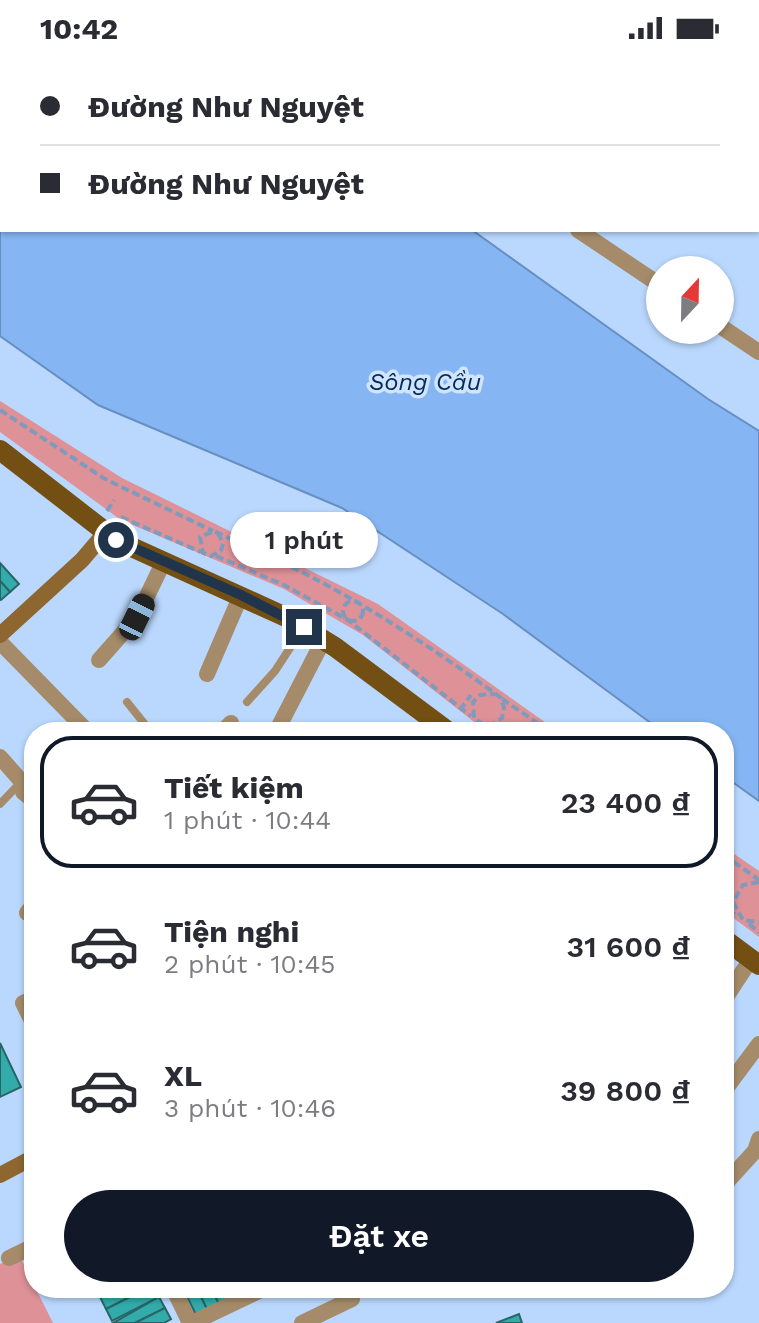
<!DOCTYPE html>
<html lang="vi">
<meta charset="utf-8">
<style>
:root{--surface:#fff;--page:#f2f2f3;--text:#2b2b33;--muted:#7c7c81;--line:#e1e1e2;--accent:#111827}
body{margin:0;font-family:"Work Sans",sans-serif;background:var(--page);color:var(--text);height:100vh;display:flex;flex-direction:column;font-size:30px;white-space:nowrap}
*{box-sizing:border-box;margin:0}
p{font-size:26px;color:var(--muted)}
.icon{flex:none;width:44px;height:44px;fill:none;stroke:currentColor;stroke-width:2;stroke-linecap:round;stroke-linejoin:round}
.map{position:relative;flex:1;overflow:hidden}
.side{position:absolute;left:24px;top:666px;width:710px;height:576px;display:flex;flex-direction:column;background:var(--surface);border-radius:32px;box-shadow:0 2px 6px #0004}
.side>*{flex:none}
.banner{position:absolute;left:0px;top:0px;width:760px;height:176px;box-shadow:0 2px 6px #0004;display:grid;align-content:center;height:176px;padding:0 40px;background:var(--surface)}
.needle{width:52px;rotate:22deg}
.buttons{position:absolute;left:646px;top:200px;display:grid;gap:16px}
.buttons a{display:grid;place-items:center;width:88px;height:88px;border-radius:50%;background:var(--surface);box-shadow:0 2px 6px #0004;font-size:40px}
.end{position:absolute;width:36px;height:36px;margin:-18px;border:10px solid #20344c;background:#fff;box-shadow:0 0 0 4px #fff}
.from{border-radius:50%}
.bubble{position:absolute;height:56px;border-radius:28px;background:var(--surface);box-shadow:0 2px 6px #0004;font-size:26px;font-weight:600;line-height:56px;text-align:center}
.car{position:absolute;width:24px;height:48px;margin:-24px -12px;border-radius:10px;box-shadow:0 0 6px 2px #0007;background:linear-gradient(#222 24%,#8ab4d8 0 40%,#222 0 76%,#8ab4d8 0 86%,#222 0)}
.banner b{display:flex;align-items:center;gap:28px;height:76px;font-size:30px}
.banner b+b{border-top:2px solid var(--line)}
.banner i{width:20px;height:20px;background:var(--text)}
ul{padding:14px 0 0;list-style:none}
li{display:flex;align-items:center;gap:24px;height:132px;margin:0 16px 12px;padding:0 24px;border:4px solid transparent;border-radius:32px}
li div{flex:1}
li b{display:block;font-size:30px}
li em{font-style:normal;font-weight:600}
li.active{border-color:var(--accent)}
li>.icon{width:72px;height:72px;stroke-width:1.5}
.primary-button{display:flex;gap:16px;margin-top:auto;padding:16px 40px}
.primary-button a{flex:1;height:92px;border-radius:48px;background:var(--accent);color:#fff;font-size:32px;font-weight:600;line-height:92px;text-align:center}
.status{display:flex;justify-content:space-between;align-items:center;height:56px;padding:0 40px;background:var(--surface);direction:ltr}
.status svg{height:22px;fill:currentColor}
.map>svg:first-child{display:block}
</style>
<div class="status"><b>10:42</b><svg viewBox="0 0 49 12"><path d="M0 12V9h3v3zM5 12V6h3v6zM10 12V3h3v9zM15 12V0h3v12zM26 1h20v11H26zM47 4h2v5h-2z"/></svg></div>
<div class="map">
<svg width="759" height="1267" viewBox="0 0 759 1267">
<rect width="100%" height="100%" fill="#bad8fe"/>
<!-- green -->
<g fill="#de9197">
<path d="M0 345 122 422 378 548 559 676H487L363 579 284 533 121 464 0 376Z"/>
<path d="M724 791 759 815V881L724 855Z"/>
<path d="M19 1199 53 1267H0V1208Z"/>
</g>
<!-- water -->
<path fill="#85b6f3" stroke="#678fc1" stroke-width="2" d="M0 0 232 2H2V174H472L708 343 759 375V745L724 720V676H663L503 558 342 452 98 349 0 280Z"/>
<!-- building -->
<g fill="#32abaa" stroke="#2a6565" stroke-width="2">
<path d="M0 507 19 528 10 536 0 525Z"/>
<path d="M0 525 10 536 1 544 0 543Z"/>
<path d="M0 987 21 1031 0 1041Z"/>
<path d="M95 1232H118L100 1241Z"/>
<path d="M118 1232H148L106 1253 100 1241Z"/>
<path d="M148 1232H154L159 1241 112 1265 106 1253Z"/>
<path d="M183 1232H197L207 1253 196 1259Z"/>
<path d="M197 1232H211L219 1248 207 1253Z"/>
<path d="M211 1232H225L230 1242 219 1248Z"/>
<path d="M159 1241 165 1252 135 1267H113Z"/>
<path d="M165 1252 171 1263 164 1267H135Z"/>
<path d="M519 1258 522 1267H496Z"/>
</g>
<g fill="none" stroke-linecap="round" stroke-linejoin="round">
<!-- path -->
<g stroke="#809abb" stroke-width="4" stroke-dasharray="8 4" stroke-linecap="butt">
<path d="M0 354 105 423 213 475"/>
<path d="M107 455 114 444"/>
<path d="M121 461 201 496"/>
<path d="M218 477 223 487 221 495 211 500 203 497 200 481 214 475C253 494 293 510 330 531 390 564 445 601 500 641L504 651 502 662 493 668H483L474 662 473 646 480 639 495 638"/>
<path d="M216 500 284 529 348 564 471 660"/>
<circle cx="353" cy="555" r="10"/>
<path d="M502 643 551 676"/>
<path d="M460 654 471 639"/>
<path d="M724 799 759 824"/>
<path d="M759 826 743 829 733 846 743 864 759 866"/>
<path d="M724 850 735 858"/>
<path d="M749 868 759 876"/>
</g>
<!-- lane -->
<g stroke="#a58b69" stroke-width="8">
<path d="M127 646 151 676"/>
<path d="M247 646 275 615 303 572"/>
<path d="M0 748 21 726"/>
</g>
<!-- street -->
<g stroke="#a58b69" stroke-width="16">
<path d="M375 0 377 2"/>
<path d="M591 2 593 0"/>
<path d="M578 174 660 229"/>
<path d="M720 270 759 296"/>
<path d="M0 586 88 676"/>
<path d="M99 604 137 561 164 505"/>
<path d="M207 618 241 539"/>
<path d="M222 676 231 667"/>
<path d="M276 676 324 583"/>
<path d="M0 701 22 726 23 736 34 745"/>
<path d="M27 857 34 848"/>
<path d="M34 942 23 947 34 969"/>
<path d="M724 944 751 903"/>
<path d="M724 1035 759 988"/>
<path d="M724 1129 755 1095 759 1083"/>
<path d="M9 1202 34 1190"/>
<path d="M173 1232 190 1267"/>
<path d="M192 1267 265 1232"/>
<path d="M302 1267 352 1243"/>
</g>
<!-- secondary -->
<g stroke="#8d672f" stroke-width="16">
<path d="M0 579 82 504 105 477"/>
<path d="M0 1119 34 1101"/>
</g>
<!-- primary -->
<g stroke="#744f13" stroke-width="20">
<path d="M0 394 116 484 288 562 335 591 449 676"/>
<path d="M724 883 759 909"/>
</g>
</g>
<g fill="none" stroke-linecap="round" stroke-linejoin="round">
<!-- route -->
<path stroke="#20344c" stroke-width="10" d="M116 484 241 539 304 571"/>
</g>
<g text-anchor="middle" stroke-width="7" stroke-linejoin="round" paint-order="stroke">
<!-- water labels -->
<g font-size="24" font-style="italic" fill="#012c5a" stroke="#d0e4fe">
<text x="425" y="334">Sông Cầu</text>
</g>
</g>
</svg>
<div class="buttons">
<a><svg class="needle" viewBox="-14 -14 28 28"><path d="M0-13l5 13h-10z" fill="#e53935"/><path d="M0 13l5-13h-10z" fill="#7c7c81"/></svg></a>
</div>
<i class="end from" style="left:116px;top:484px"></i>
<i class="end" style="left:304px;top:571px"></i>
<div class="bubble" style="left:230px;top:456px;width:148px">1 phút</div>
<i class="car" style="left:137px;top:561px;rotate:26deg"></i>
<div class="banner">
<b><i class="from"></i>Đường Như Nguyệt</b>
<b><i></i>Đường Như Nguyệt</b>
</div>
<section class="side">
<ul>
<li class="active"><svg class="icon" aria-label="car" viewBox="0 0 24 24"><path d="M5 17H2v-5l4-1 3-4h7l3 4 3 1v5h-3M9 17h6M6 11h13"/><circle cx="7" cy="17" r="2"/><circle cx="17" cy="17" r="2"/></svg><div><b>Tiết kiệm</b><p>1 phút · 10:44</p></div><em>23 400 ₫</em></li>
<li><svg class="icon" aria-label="car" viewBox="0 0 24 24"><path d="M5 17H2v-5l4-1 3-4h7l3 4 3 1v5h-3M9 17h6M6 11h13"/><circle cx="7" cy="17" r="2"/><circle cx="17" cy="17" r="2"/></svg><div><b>Tiện nghi</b><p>2 phút · 10:45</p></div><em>31 600 ₫</em></li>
<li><svg class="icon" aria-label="car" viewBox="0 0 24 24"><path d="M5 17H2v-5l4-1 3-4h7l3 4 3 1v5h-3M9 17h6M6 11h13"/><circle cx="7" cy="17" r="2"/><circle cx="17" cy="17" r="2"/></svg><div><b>XL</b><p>3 phút · 10:46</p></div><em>39 800 ₫</em></li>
</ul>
<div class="primary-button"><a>Đặt xe</a></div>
</section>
</div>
